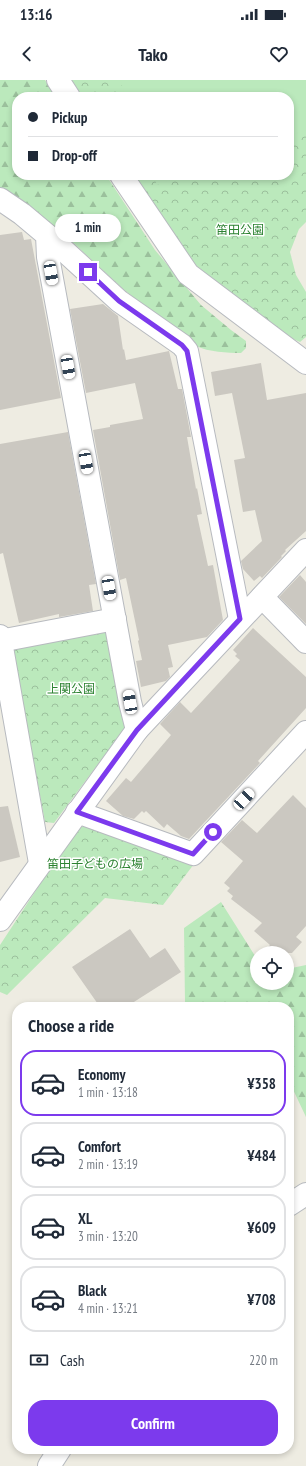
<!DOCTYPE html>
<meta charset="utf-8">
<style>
:root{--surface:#fff;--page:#f6f6f7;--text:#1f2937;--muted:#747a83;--line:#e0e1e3;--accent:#7c3aed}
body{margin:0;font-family:"PT Sans Narrow","Noto Sans JP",sans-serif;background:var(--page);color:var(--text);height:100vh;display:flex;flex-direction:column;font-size:15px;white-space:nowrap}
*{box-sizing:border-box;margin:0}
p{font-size:13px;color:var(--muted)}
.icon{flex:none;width:22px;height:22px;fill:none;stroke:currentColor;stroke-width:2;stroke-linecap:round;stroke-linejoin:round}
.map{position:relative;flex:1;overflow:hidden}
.details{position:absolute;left:12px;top:922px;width:282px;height:452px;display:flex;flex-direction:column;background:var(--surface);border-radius:16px;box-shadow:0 2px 6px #0003}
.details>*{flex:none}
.hud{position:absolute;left:12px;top:12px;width:282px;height:88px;border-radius:16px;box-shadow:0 2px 6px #0003;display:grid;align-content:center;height:88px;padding:0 16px;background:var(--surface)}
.tools{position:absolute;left:250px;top:866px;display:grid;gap:8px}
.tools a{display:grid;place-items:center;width:44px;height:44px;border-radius:50%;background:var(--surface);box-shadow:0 2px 6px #0003;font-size:20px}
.end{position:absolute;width:18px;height:18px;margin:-9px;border:5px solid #7c3aed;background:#fff;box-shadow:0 0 0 2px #fff}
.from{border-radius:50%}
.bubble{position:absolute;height:28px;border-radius:14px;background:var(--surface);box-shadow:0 2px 6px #0003;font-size:13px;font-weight:700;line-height:28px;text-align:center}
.car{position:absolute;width:12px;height:24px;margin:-12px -6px;border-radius:5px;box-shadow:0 0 3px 1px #0007;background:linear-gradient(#fff 24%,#345 0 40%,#fff 0 76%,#345 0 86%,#fff 0)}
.hud b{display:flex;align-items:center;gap:14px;height:38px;font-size:15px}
.hud b+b{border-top:1px solid var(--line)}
.hud i{width:10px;height:10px;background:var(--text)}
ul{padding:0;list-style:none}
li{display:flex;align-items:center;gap:12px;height:66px;margin:0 8px 6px;padding:0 8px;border:2px solid var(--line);border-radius:16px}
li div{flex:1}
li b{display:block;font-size:15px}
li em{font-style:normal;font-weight:700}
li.current{border-color:var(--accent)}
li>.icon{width:36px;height:36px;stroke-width:1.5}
h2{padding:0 16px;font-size:18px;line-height:48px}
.pay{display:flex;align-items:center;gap:10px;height:44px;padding:0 16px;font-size:15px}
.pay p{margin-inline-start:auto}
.action{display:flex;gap:8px;margin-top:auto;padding:8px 16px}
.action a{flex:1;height:46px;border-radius:16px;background:var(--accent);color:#fff;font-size:16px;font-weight:700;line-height:46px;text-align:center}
.status{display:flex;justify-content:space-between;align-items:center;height:28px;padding:0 20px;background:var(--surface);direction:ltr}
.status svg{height:11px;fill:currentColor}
header{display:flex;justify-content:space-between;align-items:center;height:52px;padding:0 16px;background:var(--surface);font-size:18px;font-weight:700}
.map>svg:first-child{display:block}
</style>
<div class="status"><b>13:16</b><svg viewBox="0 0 49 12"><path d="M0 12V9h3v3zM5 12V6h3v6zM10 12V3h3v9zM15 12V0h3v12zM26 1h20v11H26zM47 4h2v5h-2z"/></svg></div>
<header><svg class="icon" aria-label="back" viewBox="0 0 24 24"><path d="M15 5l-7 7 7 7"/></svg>Tako<svg class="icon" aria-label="heart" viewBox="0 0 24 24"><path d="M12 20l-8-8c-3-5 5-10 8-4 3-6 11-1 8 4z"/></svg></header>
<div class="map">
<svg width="306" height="1386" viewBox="0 0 306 1386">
<defs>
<pattern id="forest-firs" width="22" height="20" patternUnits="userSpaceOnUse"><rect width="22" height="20" fill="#bbe9bc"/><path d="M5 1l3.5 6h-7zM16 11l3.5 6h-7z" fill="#9bc09c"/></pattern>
<pattern id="park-crowns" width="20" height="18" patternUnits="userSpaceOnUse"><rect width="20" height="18" fill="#bbe9bc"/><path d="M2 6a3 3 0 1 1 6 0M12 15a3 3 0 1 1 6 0" fill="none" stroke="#9bc09c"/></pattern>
</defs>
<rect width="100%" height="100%" fill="#eeece2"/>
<!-- forest -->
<g fill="url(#forest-firs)">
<path d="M0 0H45L56 17H17V95H106L155 170 201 225 231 250 246 261V268L241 273C227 273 209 272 196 266 187 261 178 249 169 242 153 231 137 221 122 208 83 173 47 134 0 108Z"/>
<path d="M221 822 257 879V903H287V889L306 885V1037L289 1001V927H186L185 923 184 848Z"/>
</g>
<!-- park -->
<g fill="url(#park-crowns)">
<path d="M70 0H306V142L299 149 290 172 296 195 306 212V257L300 262 284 255 195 185 134 95H289V17H82Z"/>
<path d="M103 547 111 553 125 648 54 743 45 742 13 572 17 564Z"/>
<path d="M88 745 194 784 163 825 105 818 7 915 0 912V865L77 748Z"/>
</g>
<!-- pitch -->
<g fill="#bbe9bc">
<path d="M120 0H306V50L289 56V17H126Z"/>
<path d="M153 95H183L157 105Z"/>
</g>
<!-- building -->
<g fill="#cbc8c1">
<path d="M22 152 24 160 31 159 61 318 0 330V155Z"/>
<path d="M103 224 118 236 123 270 124 269 126 280 169 271 178 309H182L191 357H187L196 409 197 408 202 434 197 435 208 486 213 485 223 540 207 557 168 565 173 587 168 588 170 597 166 601 141 607 136 581 142 580 138 561 139 560 126 498 120 500 93 350 110 347V345L143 339 135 303 86 313 70 229Z"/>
<path d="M261 283 267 320 306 313V451L285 470 286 471 281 476 282 477 262 498 260 496 254 501 243 489 241 481 262 461 255 430 243 432 234 380 245 378 232 313 215 316 211 292Z"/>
<path d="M68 352 96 504 89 505 93 531 59 537V534L19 543 3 473 0 474V364Z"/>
<path d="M300 495 306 502V544L279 517Z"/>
<path d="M253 548 306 597V628L258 681 260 683 189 759 181 756 167 744 164 748 146 731 144 733 142 731 134 739 123 736 106 721 126 698 131 702 171 655 160 644 168 635 180 622 191 633 240 580 235 576 237 574 233 570Z"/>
<path d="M293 715 306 728V846L296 857 302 862 292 873H263L270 865 254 851 262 843 231 819 233 816 227 811 230 808 224 803 243 781 221 762 242 740 257 753Z"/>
<path d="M8 726 20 777 0 782V727Z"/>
<path d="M130 849 150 878 165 868 181 892 126 927H100L72 887Z"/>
</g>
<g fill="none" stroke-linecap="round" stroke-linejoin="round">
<!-- minor casing -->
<g stroke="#b7babf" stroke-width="24">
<g id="minor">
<path d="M58 0 69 17"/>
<path d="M121 95 188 194 306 283"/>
<path d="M0 119 22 134 47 155 48 177 130 622 137 650"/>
<path d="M47 155 119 221 182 265 187 271 240 539"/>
<path d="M262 517 306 562"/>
<path d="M0 556 40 783"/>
<path d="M0 561 115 539"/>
<path d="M77 732 193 774 306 652"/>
<path d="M0 840 137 650 306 470"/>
<path d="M289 1125 306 1114"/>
<path d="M49 1386 60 1369"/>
</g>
</g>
<!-- minor -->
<use href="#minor" stroke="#fff" stroke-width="22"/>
</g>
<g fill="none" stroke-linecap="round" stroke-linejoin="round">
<!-- route -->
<path stroke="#7c3aed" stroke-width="5" d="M88 192 119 221 182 265 187 271 240 539 137 650 77 732 193 774 213 752"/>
</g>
<g text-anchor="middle" stroke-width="3" stroke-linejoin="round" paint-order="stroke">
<!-- park labels -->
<g font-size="12" fill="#2c8231" stroke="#fff">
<text x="240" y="154">笛田公園</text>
<text x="71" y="613">上関公園</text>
<text x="95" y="788">笛田子どもの広場</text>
</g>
</g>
</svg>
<div class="tools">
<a><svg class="icon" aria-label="locate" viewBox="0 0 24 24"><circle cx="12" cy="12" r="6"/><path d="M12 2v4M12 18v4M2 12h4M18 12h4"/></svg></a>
</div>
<i class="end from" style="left:213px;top:752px"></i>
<i class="end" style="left:88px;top:192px"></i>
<div class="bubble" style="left:55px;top:134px;width:66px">1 min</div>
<i class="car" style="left:51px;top:193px;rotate:170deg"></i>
<i class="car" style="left:68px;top:287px;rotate:170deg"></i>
<i class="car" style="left:86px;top:382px;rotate:170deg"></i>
<i class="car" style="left:109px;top:508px;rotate:170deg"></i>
<i class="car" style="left:130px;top:622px;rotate:350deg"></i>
<i class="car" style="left:244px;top:719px;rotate:43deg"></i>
<div class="hud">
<b><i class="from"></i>Pickup</b>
<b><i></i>Drop-off</b>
</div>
<section class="details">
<h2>Choose a ride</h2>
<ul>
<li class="current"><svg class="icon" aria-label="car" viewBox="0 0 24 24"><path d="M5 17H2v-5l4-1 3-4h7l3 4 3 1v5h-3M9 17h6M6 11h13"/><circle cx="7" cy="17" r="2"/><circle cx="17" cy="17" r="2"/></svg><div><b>Economy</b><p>1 min · 13:18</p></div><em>¥358</em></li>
<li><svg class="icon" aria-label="car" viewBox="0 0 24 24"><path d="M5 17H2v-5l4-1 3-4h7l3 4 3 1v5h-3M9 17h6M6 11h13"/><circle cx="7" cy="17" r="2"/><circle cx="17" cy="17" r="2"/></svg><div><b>Comfort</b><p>2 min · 13:19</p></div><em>¥484</em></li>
<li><svg class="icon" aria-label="car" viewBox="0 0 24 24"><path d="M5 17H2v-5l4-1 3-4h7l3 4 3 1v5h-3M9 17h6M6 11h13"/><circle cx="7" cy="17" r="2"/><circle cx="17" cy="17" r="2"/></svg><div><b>XL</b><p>3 min · 13:20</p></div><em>¥609</em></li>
<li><svg class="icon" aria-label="car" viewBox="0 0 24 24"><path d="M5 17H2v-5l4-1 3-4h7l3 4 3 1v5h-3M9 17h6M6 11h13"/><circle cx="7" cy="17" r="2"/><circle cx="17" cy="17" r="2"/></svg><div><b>Black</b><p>4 min · 13:21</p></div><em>¥708</em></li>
</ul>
<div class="pay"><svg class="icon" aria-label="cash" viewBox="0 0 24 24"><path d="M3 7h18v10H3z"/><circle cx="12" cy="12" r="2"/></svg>Cash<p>220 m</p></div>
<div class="action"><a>Confirm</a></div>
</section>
</div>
